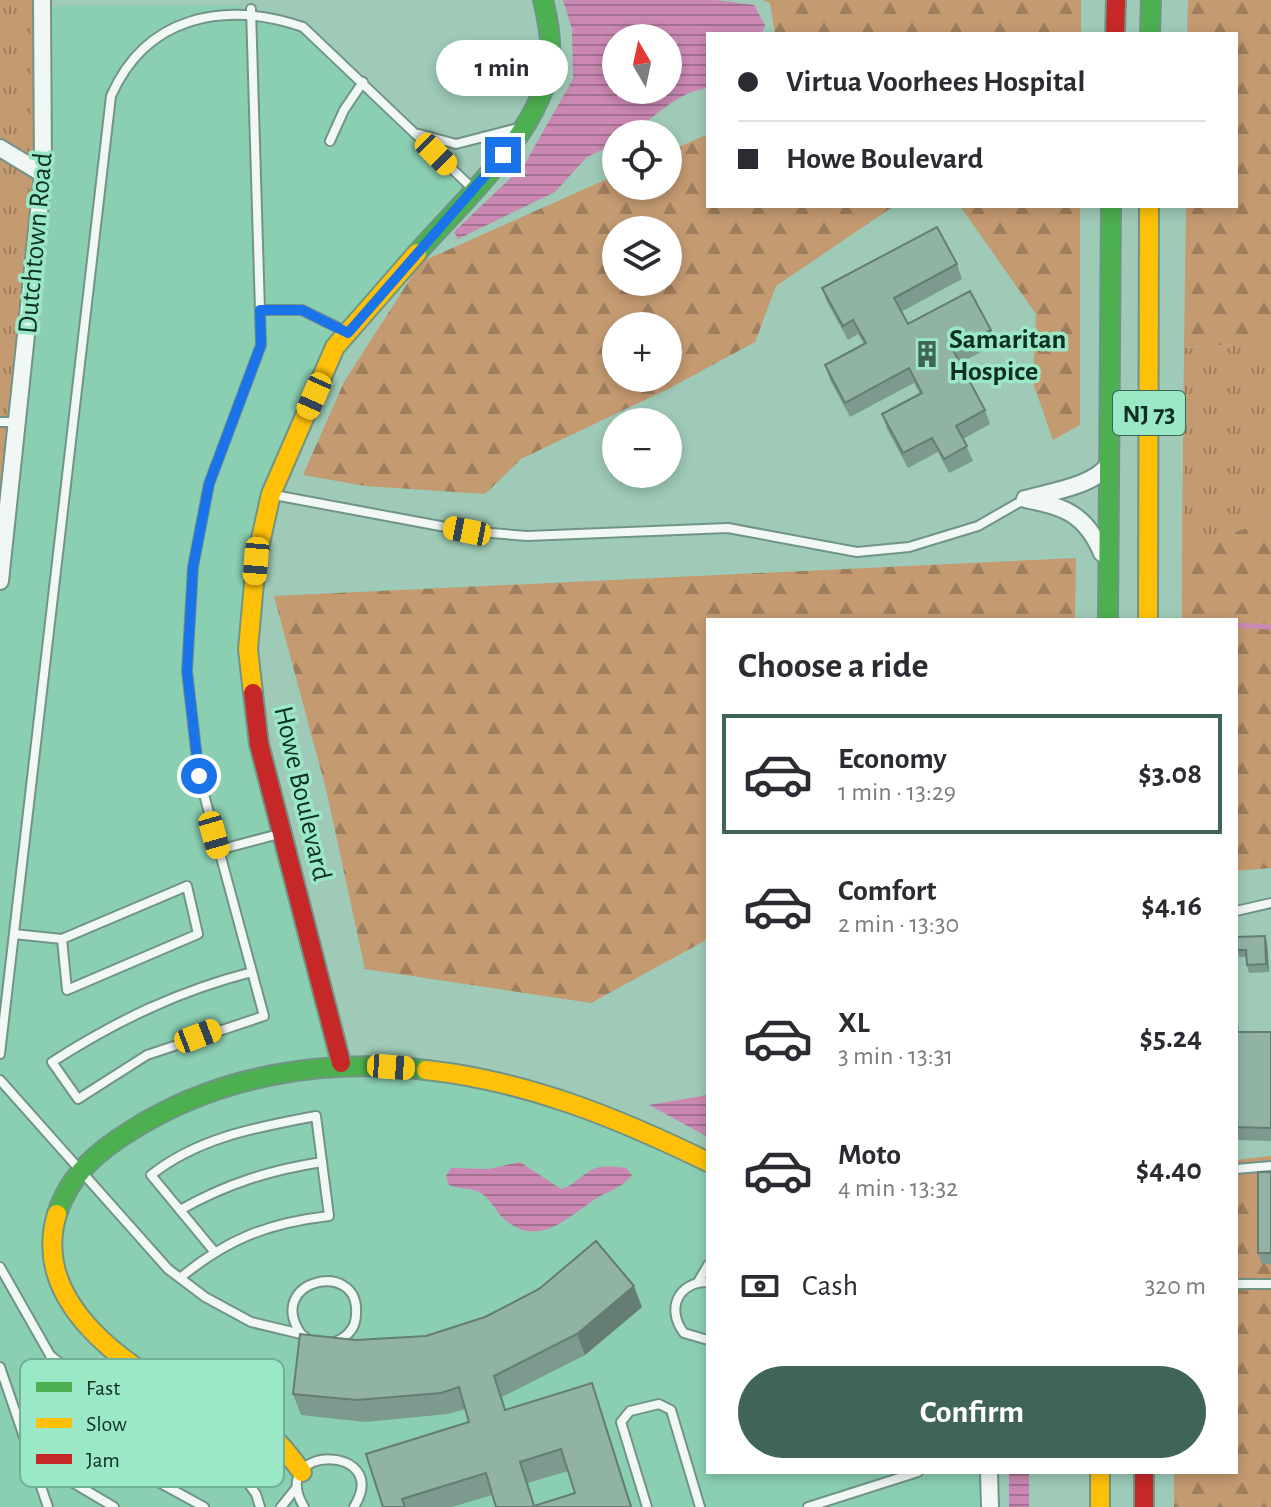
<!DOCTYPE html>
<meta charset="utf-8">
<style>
:root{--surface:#fff;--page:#f7f7f7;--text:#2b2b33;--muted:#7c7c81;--line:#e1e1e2;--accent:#406557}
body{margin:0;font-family:"Alegreya Sans",sans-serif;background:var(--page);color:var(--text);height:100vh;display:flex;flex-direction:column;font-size:30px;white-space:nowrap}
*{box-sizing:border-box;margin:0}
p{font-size:26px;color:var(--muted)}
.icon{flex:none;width:44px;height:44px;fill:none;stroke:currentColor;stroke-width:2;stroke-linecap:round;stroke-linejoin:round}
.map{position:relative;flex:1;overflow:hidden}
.drawer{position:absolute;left:706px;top:618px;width:532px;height:856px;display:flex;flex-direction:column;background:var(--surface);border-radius:0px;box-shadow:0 4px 12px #0003}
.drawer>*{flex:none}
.top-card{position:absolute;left:706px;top:32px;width:532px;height:176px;border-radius:0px;box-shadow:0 4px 12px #0003;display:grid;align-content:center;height:176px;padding:0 32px;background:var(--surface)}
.needle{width:52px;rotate:351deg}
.buttons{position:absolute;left:602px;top:24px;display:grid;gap:16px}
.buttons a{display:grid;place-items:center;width:80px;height:80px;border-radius:50%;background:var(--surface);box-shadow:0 4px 12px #0003;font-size:40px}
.end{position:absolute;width:36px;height:36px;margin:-18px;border:10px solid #1a73e8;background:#fff;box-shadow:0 0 0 4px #fff}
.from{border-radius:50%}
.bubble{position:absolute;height:56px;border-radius:28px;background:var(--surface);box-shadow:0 4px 12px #0003;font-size:26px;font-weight:600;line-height:56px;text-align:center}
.car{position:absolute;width:24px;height:48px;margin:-24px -12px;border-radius:10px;box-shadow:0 0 6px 2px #0007;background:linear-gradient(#f5c518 24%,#345 0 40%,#f5c518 0 76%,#345 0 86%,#f5c518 0)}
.top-card b{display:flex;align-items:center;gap:28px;height:76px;font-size:30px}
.top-card b+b{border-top:2px solid var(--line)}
.top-card i{width:20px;height:20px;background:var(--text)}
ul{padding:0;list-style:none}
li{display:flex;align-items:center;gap:24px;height:120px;margin:0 16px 12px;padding:0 16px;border:4px solid transparent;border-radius:0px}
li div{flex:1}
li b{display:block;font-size:30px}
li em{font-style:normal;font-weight:600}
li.active{border-color:var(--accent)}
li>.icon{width:72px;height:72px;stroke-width:1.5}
h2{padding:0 32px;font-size:36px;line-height:96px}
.pay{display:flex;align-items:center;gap:20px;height:88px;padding:0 32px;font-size:30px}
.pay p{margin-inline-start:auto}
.action{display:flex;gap:16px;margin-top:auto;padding:16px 32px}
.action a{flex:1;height:92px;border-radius:48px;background:var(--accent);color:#fff;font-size:32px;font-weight:600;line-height:92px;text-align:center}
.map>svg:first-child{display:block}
</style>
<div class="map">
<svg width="1271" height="1507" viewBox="0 0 1271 1507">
<defs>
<pattern id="grass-tufts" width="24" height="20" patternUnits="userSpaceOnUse" patternTransform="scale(2)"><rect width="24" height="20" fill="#c49a71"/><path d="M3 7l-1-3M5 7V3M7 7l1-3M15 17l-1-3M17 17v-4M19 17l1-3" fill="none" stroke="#9e7e5c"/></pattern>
<pattern id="forest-firs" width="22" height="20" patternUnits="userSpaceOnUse" patternTransform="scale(2)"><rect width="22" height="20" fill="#c49a71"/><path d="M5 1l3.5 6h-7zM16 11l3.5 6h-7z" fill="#9e7e5c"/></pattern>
<pattern id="water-rules" width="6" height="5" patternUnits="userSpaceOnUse" patternTransform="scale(2)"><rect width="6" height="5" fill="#ca88b2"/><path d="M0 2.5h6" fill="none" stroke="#a27090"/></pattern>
</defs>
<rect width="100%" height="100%" fill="#9ecab7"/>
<!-- built -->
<path fill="#8bcfb2" d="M230 5 291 20 472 189 335 347 271 494 248 649 341 1063 455 1072 708 1162V1472H989L990 1507H0V581L42 6Z"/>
<!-- grass -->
<g fill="url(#grass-tufts)">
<path d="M0 0H42L43 174 0 581Z"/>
<path d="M1271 341V513L1263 524 1182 546 1184 348Z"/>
</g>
<!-- forest -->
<g fill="url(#forest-firs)" fill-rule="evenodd">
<path d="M763 0H1081V34H775L770 3Z"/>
<path d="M1188 0H1271V341L1184 348 1186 206H1236V34H1187Z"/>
<path d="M708 134V206H894L776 286 755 342 670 388 521 459 485 494 365 486 303 475 344 382 421 262 616 175V186H668V152ZM616 230H668V282H616ZM616 326H668V378H616Z"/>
<path d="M960 206H1080V425L1053 440 1033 383 1036 314Z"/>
<path d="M1271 513V868L1236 871V620H1182V546L1263 524Z"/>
<path d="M1076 558 1075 620H708V939L591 1003 365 969 326 789 274 596Z"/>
<path d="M1271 1156V1507H1174V1472H1236V1160Z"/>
</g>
<!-- water -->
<g fill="url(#water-rules)" fill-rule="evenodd">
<path d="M563 0H716L754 5 765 25 762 34H708V88C678 92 655 115 633 134H616V143L587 157 555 192 458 239 454 232 524 165 573 79 572 29ZM616 38H668V90H616Z"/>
<path d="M708 1095V1137L649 1105Z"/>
<path d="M520 1162 561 1189C577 1185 584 1170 600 1167 608 1165 618 1167 626 1168L632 1175C622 1189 604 1192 591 1202 562 1222 537 1247 504 1219 495 1211 490 1197 479 1192 470 1188 458 1189 449 1185L446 1176 451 1168 488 1169Z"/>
<rect x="1009" y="1472" width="20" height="35"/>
</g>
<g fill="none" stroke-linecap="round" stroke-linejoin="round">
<!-- stream -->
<path stroke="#ca88b2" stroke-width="5" d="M1236 625 1271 627"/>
<!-- lane casing -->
<g stroke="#719486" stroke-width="12">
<g id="lane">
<path d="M251 9 261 345 209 484 193 567 187 671 199 776 264 1016 147 1055 78 1099 52 1062C116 1021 178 991 252 972"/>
<path d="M419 134 456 144 514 129"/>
<path d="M330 141 344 110 363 82"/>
<path d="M260 310H302L343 330"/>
<path d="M0 422H17"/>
<path d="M274 495 467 531 527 536 728 528 857 552 909 547 978 526 1025 499"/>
<path d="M218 850 279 834"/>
<path d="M1236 911 1271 903"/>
<path d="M14 934 62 939 187 886 198 934 67 990 62 939"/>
<path d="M0 1054 111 96C146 16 224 0 303 27L470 186"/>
<path d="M0 1080 168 1269 205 1297 251 1322 301 1334 310 1341"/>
<path d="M1236 1169 1271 1166"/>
<path d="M180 1210C226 1184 270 1170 322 1162"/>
<path d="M0 1267 50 1355 69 1433 204 1507"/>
<path d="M180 1278C227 1239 268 1223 329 1216L316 1116C258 1127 199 1137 151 1175L213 1250"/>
<path d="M698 1282 708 1265"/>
<path d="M708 1282C677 1282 666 1310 684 1333L708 1340"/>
<path d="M1236 1284H1271"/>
<path d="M301 1334C264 1280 360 1258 356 1314 356 1328 347 1337 335 1342"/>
<path d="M51 1356 109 1402 245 1479 256 1494 260 1507"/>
<path d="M0 1367 48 1507"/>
<path d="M32 1468 60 1475 114 1507"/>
<path d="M281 1507 297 1487"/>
<path d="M304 1507C266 1443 393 1444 354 1507"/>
<path d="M647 1507 621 1422 630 1411 659 1404 671 1410 700 1507"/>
<path d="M808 1507 918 1472"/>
</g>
</g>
<!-- street casing -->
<g stroke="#719486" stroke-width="20">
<g id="street">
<path d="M0 148 43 174"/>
<path d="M1102 553C1085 513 1064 507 1025 499 1050 492 1094 486 1109 464"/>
<path d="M0 581 43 174 42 0"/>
<path d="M989 1472 990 1507"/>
</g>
</g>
<!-- fast casing -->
<g stroke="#719486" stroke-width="22">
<g id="fast">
<path d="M1150 34 1151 0"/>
<path d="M417 253C461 203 543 130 550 61 552 40 548 20 543 0"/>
<path d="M1108 620 1111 206"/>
<path d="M57 1214C70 1174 98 1151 132 1130 219 1075 325 1058 426 1070"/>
</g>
</g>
<!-- slow casing -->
<g stroke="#719486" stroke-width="22">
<g id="slow">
<path d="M1148 620 1149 206"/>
<path d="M253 693 248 649 256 561 271 494 335 347 417 253"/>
<path d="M426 1070C527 1081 618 1118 708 1162"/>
<path d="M57 1214C30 1302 125 1367 192 1400 216 1412 243 1417 265 1431 280 1442 291 1458 302 1472"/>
<path d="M1100 1472V1507"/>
</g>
</g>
<!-- jam casing -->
<g stroke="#719486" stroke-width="22">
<g id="jam">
<path d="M1115 34 1116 0"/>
<path d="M253 693 259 744 341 1063"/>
<path d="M1144 1472V1507"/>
</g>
</g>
<!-- lane -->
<use href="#lane" stroke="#f0f7f4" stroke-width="8"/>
<!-- street -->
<use href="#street" stroke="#f0f7f4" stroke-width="16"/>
<!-- fast -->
<use href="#fast" stroke="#4caf50" stroke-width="18"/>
<!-- slow -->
<use href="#slow" stroke="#ffc107" stroke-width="18"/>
<!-- jam -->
<use href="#jam" stroke="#c62828" stroke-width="18"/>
</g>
<!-- wall -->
<g fill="#7c9a8d" fill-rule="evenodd">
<path d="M957 264 962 279 901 312 908 324 991 330 996 344 960 363 985 410 990 424 963 439 973 461 949 473 938 452 908 468 887 429 882 414 920 394 914 383 850 417 830 380 825 365 864 344 858 334 848 340 827 302 822 288Z"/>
<path d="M1267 943 1269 972 1249 973 1247 965 1246 957H1239L1236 950Z"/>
<path d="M1236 993 1238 1032H1271V1141L1236 1140Z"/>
<path d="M1271 1172V1264H1262L1258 1253Z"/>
<path d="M642 1307 585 1355 502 1397 506 1410 592 1383 632 1507H496L492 1495 452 1507H383L469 1422 465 1409 448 1414 365 1422 301 1415 293 1394 356 1340 426 1336ZM568 1471 575 1493 535 1506 528 1483Z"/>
</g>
<!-- shaded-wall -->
<g fill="#657d73">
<path d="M1265 936 1267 943 1269 972 1266 964Z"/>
<path d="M1236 993 1237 995 1239 1045 1236 1037Z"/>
<path d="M634 1286 642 1307 585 1355 577 1334Z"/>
<path d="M592 1383 599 1404 632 1507H631Z"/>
</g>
<!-- building -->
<g fill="#90b3a4" stroke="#657d73" stroke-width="2" fill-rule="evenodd">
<path d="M937 227 957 264 894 298 908 324 970 291 991 330 953 350 985 410 956 426 967 446 944 459 932 438 903 453 882 414 922 393 909 368 845 403 825 365 866 343 853 320 843 326 822 288Z"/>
<path d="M1265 936 1266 964 1247 965 1246 950H1236V937Z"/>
<path d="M1236 1032H1271V1128L1236 1127Z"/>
<rect x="1258" y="1172" width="13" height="81"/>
<path d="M596 1241 634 1286 577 1334 494 1376 505 1410 592 1383 631 1507H496L486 1473 402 1499 405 1507H383L366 1454 469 1422 459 1387 441 1393 357 1400 293 1394 300 1334 356 1340 426 1336 485 1317 539 1289ZM561 1449 575 1493 534 1506 520 1462Z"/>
</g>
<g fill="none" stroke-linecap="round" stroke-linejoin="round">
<!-- route -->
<path stroke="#1a73e8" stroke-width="10" d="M199 776 187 671 193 567 209 484 261 345 260 310H302L348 333 503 155"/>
</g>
<!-- icons -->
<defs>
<g id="building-bare" transform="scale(2.16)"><path d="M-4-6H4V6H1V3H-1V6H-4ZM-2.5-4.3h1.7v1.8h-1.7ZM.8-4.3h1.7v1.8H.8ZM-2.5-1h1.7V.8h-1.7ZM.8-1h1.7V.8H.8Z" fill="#406557" stroke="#9ae8c6" stroke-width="2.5" paint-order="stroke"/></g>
</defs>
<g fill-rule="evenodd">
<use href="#building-bare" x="927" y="354"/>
</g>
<g text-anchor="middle" stroke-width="7" stroke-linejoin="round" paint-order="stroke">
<!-- shield labels -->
<rect fill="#9ae8c6" stroke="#386654" stroke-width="2" x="1113" y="391" width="72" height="44" rx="6"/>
<g font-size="26" font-weight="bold" fill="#0e2f23">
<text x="1149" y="422">NJ 73</text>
</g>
<!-- street labels -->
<g font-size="28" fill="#0e2f23" stroke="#9ae8c6">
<text transform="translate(34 243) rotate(-85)" y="10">Dutchtown Road</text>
<text transform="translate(304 793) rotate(77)" y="10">Howe Boulevard</text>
</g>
<!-- poi labels -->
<g font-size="28" font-weight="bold" fill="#0e2f23" stroke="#9ae8c6" text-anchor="start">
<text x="949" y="348">Samaritan<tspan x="949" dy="32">Hospice</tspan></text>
</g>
</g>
<!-- legend -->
<rect x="20" y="1359" width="264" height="128" rx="12" fill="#9ae8c6" stroke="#70b095" stroke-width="2"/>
<rect x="36" y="1382" width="36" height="10" fill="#4caf50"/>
<rect x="36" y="1418" width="36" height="10" fill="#ffc107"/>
<rect x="36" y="1454" width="36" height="10" fill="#c62828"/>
<g font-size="22" fill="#0e2f23">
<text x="86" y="1395">Fast</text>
<text x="86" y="1431">Slow</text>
<text x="86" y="1467">Jam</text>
</g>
</svg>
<div class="buttons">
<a><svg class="needle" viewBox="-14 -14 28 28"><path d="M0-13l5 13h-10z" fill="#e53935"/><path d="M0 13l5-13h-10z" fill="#7c7c81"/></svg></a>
<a><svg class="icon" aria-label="locate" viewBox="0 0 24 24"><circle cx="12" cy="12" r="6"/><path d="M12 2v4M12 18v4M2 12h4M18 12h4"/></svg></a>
<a><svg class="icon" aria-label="layers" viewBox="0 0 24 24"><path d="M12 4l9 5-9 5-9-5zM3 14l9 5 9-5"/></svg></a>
<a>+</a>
<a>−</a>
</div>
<i class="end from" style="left:199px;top:776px"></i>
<i class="end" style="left:503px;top:155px"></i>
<div class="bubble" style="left:436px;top:40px;width:132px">1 min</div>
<i class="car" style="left:436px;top:154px;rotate:135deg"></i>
<i class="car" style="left:314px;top:396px;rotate:204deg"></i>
<i class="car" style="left:467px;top:531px;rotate:281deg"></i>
<i class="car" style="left:256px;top:561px;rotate:185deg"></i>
<i class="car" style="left:214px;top:835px;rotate:164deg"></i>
<i class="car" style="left:198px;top:1036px;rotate:69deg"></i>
<i class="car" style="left:391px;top:1067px;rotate:94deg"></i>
<div class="top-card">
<b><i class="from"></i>Virtua Voorhees Hospital</b>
<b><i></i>Howe Boulevard</b>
</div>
<section class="drawer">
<h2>Choose a ride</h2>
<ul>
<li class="active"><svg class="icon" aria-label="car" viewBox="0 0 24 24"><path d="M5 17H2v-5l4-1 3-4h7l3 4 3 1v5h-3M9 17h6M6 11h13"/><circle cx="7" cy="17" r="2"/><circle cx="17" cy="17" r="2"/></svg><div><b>Economy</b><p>1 min · 13:29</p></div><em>$3.08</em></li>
<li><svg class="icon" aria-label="car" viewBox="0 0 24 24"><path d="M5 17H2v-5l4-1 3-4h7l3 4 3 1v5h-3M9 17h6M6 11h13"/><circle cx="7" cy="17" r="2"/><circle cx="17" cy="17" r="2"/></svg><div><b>Comfort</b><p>2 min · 13:30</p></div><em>$4.16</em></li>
<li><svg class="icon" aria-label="car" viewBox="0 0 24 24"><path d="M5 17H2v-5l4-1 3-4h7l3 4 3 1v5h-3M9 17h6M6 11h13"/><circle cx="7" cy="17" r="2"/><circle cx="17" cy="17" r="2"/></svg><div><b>XL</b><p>3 min · 13:31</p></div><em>$5.24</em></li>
<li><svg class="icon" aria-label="car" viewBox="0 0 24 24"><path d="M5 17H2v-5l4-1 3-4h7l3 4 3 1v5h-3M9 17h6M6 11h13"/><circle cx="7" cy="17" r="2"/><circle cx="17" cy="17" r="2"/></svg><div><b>Moto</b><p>4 min · 13:32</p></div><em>$4.40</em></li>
</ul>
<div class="pay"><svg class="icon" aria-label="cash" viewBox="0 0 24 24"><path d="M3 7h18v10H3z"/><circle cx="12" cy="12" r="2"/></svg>Cash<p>320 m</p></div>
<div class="action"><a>Confirm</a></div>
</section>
</div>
